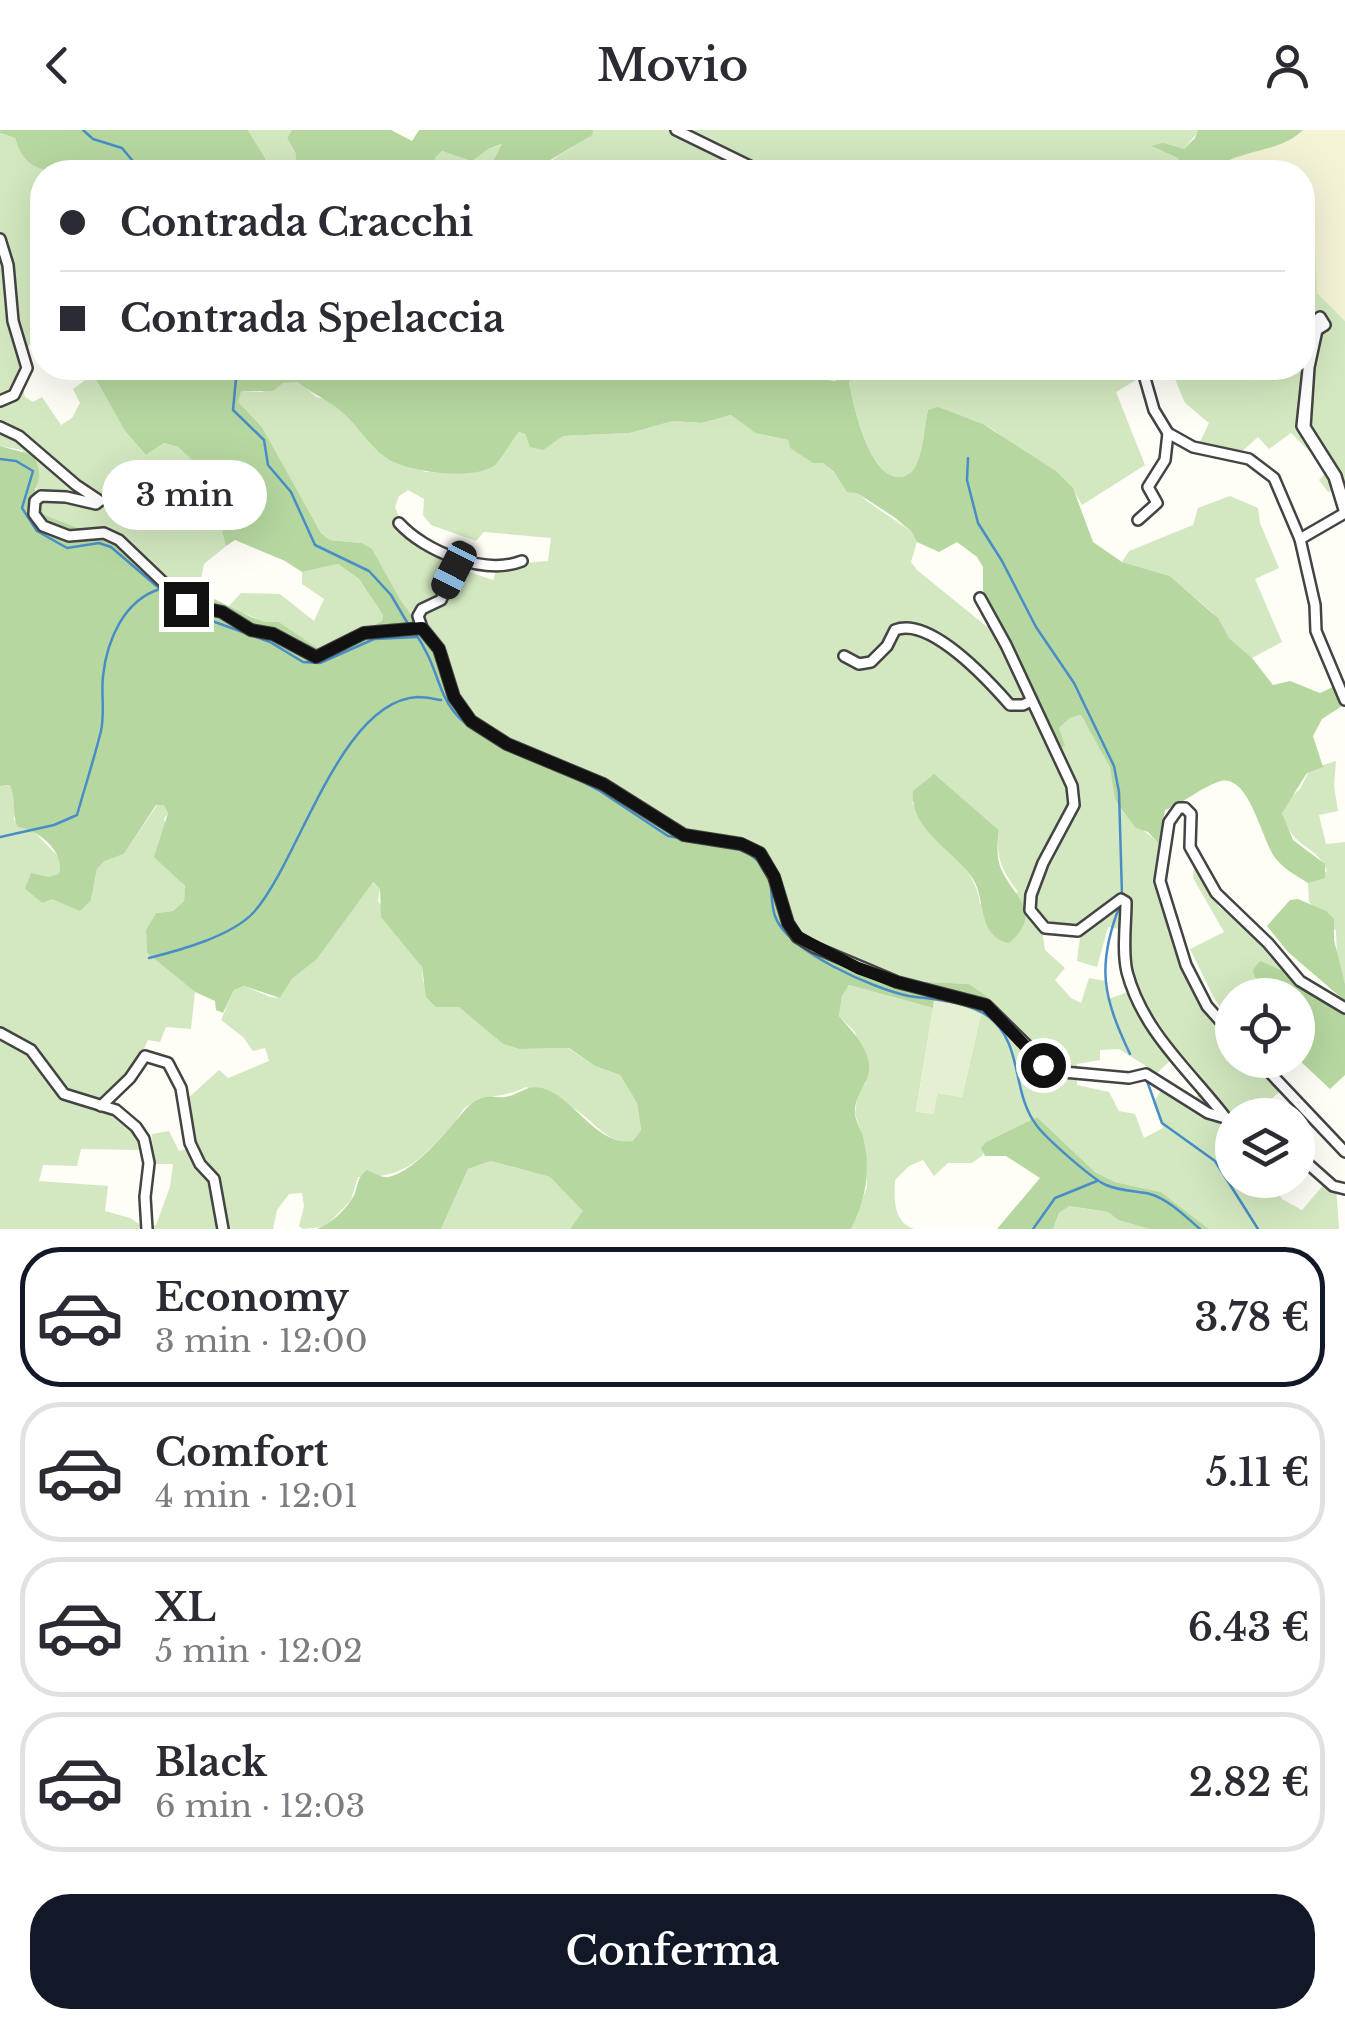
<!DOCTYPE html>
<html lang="it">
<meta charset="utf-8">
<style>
:root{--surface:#fff;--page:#f2f2f3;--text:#2b2b33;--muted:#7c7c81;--line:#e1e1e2;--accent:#111827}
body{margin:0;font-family:"Libre Baskerville",serif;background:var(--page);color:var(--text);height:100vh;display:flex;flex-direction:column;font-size:38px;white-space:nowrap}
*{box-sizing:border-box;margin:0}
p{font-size:32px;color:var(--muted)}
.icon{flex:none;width:55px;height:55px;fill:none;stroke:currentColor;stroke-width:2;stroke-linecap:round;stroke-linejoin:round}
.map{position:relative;height:1099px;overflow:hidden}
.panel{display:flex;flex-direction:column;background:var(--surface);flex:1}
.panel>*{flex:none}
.top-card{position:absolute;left:30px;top:30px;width:1285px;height:220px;border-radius:40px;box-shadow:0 10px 40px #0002;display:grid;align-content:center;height:220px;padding:0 30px;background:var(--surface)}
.fabs{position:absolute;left:1215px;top:848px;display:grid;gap:20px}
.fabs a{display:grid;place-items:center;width:100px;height:100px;border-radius:50%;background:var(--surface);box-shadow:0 10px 40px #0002;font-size:50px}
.end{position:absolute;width:45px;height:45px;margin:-22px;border:12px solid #111;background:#fff;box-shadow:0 0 0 5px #fff}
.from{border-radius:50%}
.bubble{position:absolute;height:70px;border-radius:35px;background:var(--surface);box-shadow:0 10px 40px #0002;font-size:32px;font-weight:600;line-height:70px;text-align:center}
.car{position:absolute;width:30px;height:60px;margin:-30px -15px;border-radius:12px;box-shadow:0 0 8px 2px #0007;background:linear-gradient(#222 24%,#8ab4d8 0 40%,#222 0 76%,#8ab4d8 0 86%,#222 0)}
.top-card b{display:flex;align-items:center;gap:35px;height:95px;font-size:38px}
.top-card b+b{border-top:2px solid var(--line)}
.top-card i{width:25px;height:25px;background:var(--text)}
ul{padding:18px 0 0;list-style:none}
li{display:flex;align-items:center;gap:30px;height:140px;margin:0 20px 15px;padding:0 10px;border:5px solid var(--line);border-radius:40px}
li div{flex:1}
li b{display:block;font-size:38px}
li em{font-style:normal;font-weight:600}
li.active{border-color:var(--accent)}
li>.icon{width:90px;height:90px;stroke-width:1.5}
.action{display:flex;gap:20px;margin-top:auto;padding:20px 30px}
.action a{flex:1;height:115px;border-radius:40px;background:var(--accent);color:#fff;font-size:40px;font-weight:600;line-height:115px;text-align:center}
header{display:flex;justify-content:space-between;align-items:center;height:130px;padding:0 30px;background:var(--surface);font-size:45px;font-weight:600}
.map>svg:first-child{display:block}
</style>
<header><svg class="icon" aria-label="back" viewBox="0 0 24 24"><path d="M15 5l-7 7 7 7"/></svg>Movio<svg class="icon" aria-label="person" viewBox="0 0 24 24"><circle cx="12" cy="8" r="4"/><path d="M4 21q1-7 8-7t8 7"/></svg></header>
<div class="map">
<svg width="1345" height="1099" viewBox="0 0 1345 1099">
<rect width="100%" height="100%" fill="#fefdf6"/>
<!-- farmland -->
<path fill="#f4f3d6" d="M1303 0H1345V191L1317 163 1308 104 1303 96 1302 42H1211L1223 31 1281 13 1299 5Z"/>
<!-- green -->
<g fill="#d3e8c0" fill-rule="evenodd">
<path d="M248 0H292L287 8 296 24 295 42C266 42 262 21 248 0Z"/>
<path d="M593 0H1198V2L1184 19 1153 17 1178 28 1180 36 1189 42H538C554 25 579 17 593 0Z"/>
<path d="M0 3 15 8C21 29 30 37 51 42H42V199C23 217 17 240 25 267L33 272 42 267 61 295 72 288 80 273 73 259 95 243 125 301 146 325 164 313 178 317 209 346 237 363 242 376 222 400 226 416 204 434 198 464H188L180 460 126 411 109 401 78 398 32 380 31 369 37 359 22 320 0 316Z"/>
<path d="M504 14 488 42H433L435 28 442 21 472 30 488 19Z"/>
<path d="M1303 96 1315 119 1317 163 1345 191V357L1328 362 1319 350 1328 340 1291 303 1269 319 1258 307 1239 324 1197 318 1209 293 1185 273 1175 249H1188L1189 238H1302Z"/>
<path d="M859 238H1142L1143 246 1116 262 1145 335 1082 375C1065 341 1043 334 1013 316 1006 312 1001 305 995 301 975 287 951 284 928 280 924 297 924 319 916 335 913 342 905 348 897 347 868 343 854 276 849 252Z"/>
<path d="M298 251 316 267 329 270 343 282 386 328 426 342 468 343 507 318 519 302 525 304 530 317 551 313 562 306 630 303 673 291 702 293 731 285 755 303 788 310 790 318 813 332 823 333 868 372 911 401 917 412 911 432 917 440 986 496 999 486 1026 544 1037 578 1059 598 1070 588 1081 585C1090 602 1102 618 1109 635 1117 651 1112 667 1123 682 1134 696 1147 701 1159 714 1150 779 1188 865 1232 911V930H1250L1280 961 1267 973 1279 985H1232V1050H1270L1282 1069 1302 1080 1325 1053 1336 1055 1339 1099H1209L1161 1062 1115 1052 1095 1042 1037 987 986 1012 983 1025 972 1033H948L934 1046 923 1030 909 1036 895 1050C894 1069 893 1091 914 1099H851L867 1057 865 1013 855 984 858 962 866 953 855 902 839 886 842 866 849 855 933 878 916 981 933 984 937 963 962 967 981 884 990 875 969 854 908 851 886 840 852 841 800 811 787 798 777 779 685 705 473 596 427 505 401 472 372 420 362 413 330 410 321 403 262 297 237 272 240 261 262 262 283 253ZM408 360 424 369 423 385 431 395 476 411 484 402 551 408 548 431 498 435 493 450 466 441 467 432 403 397 395 377 399 366ZM951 659 999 700C995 727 1002 741 1018 762L980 774C976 730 927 712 912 672ZM1049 794 1081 799 1077 831 1097 837 1108 797 1120 799 1121 837 1131 861 1108 869 1105 851 1089 848 1081 873 1071 868 1055 850 1065 838 1045 820 1042 800ZM1119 919 1157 943 1171 930 1203 960 1195 968 1168 950 1153 973 1163 998 1144 1008 1135 984 1119 981 1109 962 1077 955V934L1100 930V920Z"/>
<path d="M1230 366 1258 378 1260 393 1279 438 1255 449 1282 512 1252 528 1229 508 1213 483 1170 446 1122 432 1129 421 1193 395 1198 378Z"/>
<path d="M338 434 359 449 383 485 382 492 322 522 279 492H265L228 477 241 463 280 464 314 491 324 469 302 454V442Z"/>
<path d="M1336 631 1334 656 1338 681 1319 685 1326 714 1345 712V854L1337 829 1336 801 1309 772 1308 753 1327 741C1316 713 1292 720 1282 683L1284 674 1300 659 1310 639Z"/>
<path d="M11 655 16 666 14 690 30 698 61 729 60 744 25 759 42 773 52 768 66 773 91 770 97 739 105 731 124 724 157 675H165L168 683 164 689 180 750 185 757 184 771 173 781 156 783 146 800 147 823 195 862 191 899 166 897 160 912 148 910 130 951 103 977 139 994V1020L81 1019 77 1036 43 1035 39 1051 108 1056 105 1081 130 1088 144 1097 156 1095 170 1057 173 1034H153L152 1004 169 1001 179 1021 197 1016 187 969 219 940 228 948 269 931 265 918 253 921 243 907 221 890 234 860 244 856 270 867 280 868 292 849 317 829 372 752 380 759 378 771 422 837 423 851 436 877 459 876 503 914 519 919 568 918 595 936 620 945 637 973 641 1000 633 1012C608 1014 596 994 578 981 563 971 543 965 526 957 508 967 482 965 466 977 460 982 457 991 452 996 419 1029 409 1048 358 1047L351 1070 325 1097 303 1099 299 1096 304 1076 302 1063 289 1064 277 1080 273 1099H0V656Z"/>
<path d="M1194 737 1219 777 1256 806 1299 848 1254 840 1257 854 1272 865H1232V894L1214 868 1190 819 1224 802 1193 748Z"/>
<path d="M491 1031 550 1047 584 1081 570 1099H441L468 1039Z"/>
<path d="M1068 1076 1108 1082 1118 1090 1149 1099H1053L1059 1083Z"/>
</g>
<!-- forest -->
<g fill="#b6d8a0">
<path d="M0 0H248L268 33 283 42H51C30 37 21 29 15 8L0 3Z"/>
<path d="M292 0H391L412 11 419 0H593L592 5 547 32 538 42H488L502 14 488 19 472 31 442 21 435 28 433 42H295L296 24 287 8Z"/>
<path d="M1198 0H1303C1280 24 1236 18 1211 42H1189L1180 36 1178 28 1151 16 1163 13 1184 19 1195 8Z"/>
<path d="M90 238H826L828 250 835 251 841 247 843 238H859L849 252C854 277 868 343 897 347 905 348 913 342 916 335 924 319 924 297 928 280L938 277 983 294 1056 341 1073 358 1093 412 1122 432 1170 446 1218 488 1229 508 1252 528 1273 555 1290 551 1320 563 1335 556 1342 576 1322 589 1313 606 1323 637 1307 643 1282 683 1293 710 1325 734V748L1308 753C1297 746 1284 739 1276 729 1261 710 1250 645 1221 651 1205 655 1182 674 1165 680L1159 714 1148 702 1136 698 1121 679 1115 669 1110 637 1081 585 1070 588 1059 598 1065 616 1057 619 1026 544 983 461V437L977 427 957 412 939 422 917 412 911 401 894 387 857 363 847 362 834 342 823 333H813L790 318 788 310 755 303 731 285 702 293 673 291 630 303 563 306 543 320 530 317 525 304 519 302C511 312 504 325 496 334 476 352 405 342 385 327 369 315 357 295 342 282 328 269 313 265 298 252L283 253 273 261H241L238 272 262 297 321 403 330 410 362 413 372 419 401 471 427 506 473 596 565 636 671 701 754 719 774 747 777 779 787 798 800 811 852 841 886 840 908 851 969 854 986 866 990 875 981 884 959 875 934 871 933 878 849 855 842 866 839 886C855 905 880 928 864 955 859 964 854 973 855 985 857 995 864 1004 865 1015 870 1046 865 1070 851 1099H570L583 1081 550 1047 491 1031 468 1039 441 1099H317C330 1095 350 1076 355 1063 359 1052 357 1048 367 1040 374 1043 382 1048 389 1047 413 1041 438 1011 454 993 463 983 469 972 482 968 490 965 498 968 505 967 519 965 526 954 542 958 575 967 596 1017 633 1011L641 1000 637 973 620 945 595 936 569 918 519 919 503 914 459 877H436L426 867 422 837 381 787 380 759 373 752 317 829 292 849 280 868 244 856 234 860 223 883 216 880 215 871 195 862 147 823 146 800 156 783 173 781 184 771 185 756 154 727 168 683 164 675H156L124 724 105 731 97 739 91 770 80 781 52 769 42 773 25 759 31 743 48 747 59 744C66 723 38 699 18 697 11 685 17 669 10 655L0 656V316L33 325C48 351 30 357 32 380L78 398 109 401 188 464 206 465 251 487 266 492H279L323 522 382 491 383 485 359 449 338 434 302 442 285 431 235 410 226 416 222 401 242 376 237 363 209 346 178 317 164 313 146 325 125 301Z"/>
<path d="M934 644 999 700C997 713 996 729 1002 741 1015 768 1044 783 1009 813 977 807 986 769 973 749 954 720 909 700 913 661Z"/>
<path d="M1298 769 1326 781 1334 789V810L1345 854V871L1288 822 1267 796 1290 770Z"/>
<path d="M1260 831 1299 848 1345 885V945L1330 959 1298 929V865C1276 865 1258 865 1253 840Z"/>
<path d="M1037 987 1095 1042 1115 1052 1161 1062 1209 1099H1149L1118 1090 1108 1082 1069 1076 1059 1083 1053 1099H997L1040 1048 1006 1026H985L981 1018 986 1012Z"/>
</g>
<!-- pitch -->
<path fill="#e4f0d1" d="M934 871 959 875 981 884 962 967 937 963 934 984 916 982Z"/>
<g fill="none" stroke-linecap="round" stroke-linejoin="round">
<!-- stream -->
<g stroke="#488dc6" stroke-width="2.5">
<path d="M83 0 93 9 122 18 142 42"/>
<path d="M237 238 233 280 264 310 268 335 291 362 315 415 369 441 391 465 408 494"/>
<path d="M968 328 967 350 978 393 1002 431 1036 497 1074 553 1114 636 1119 662 1122 765"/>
<path d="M0 329 16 331 33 341 22 378 37 401 67 418 99 413 111 417 160 459 179 479 270 512 303 532 320 533 374 509 417 507"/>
<path d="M413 500C449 550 430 581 493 610"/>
<path d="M568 644 600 661 668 706 744 720 761 733"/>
<path d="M0 707 54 695 77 685C85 657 94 629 101 601 105 583 101 564 103 546 107 510 124 470 160 459"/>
<path d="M770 749C772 761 771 775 775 786 787 821 874 859 909 866 936 870 966 870 989 887 1024 914 1011 963 1037 996 1047 1009 1092 1049 1106 1055 1120 1061 1136 1061 1150 1064 1168 1069 1186 1087 1200 1099"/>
<path d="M1120 775C1096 836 1103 867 1130 924"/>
<path d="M149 828C181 820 232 806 254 782 299 732 340 570 418 567 426 567 434 569 441 570"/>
<path d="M1146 948 1162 993 1215 1031 1258 1099"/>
<path d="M1033 1099 1055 1068 1097 1051"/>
</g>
<!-- minor casing -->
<g stroke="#444" stroke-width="14">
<g id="minor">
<path d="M676 0 762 42"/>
<path d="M0 109 8 135 13 191 27 238 14 265 0 271"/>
<path d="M1142 238 1154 280 1168 303 1193 317 1249 329 1274 348 1300 409 1315 475 1316 501 1345 570"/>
<path d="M0 297 19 306 76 355 100 371 96 374 66 367 41 366 35 371 34 384 43 396 69 406 104 403 119 410 186 474 222 482 251 500 273 504 316 527 364 503 422 498"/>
<path d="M1345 383 1334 347 1302 296 1313 193 1320 187 1325 195 1317 200 1309 237 1305 297 1336 346 1345 376"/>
<path d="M1138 390 1157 373 1148 357 1165 330 1168 303"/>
<path d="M399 393C424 421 484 446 522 431"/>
<path d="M1300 409 1345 383"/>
<path d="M459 427 441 470 422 479 418 486 422 498 439 519 454 567 471 591 507 614 603 654 684 705 741 714 760 723 774 747 788 793 797 807 814 817 897 852 986 875 1053 941 1129 948 1146 944 1208 983 1232 990"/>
<path d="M980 468 1006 515 1072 656 1074 675 1043 733 1031 765 1030 780 1045 798 1078 801 1121 769 1126 772C1126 794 1122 821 1127 842 1143 902 1189 940 1226 988"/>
<path d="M844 526 859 534 871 532 887 516 895 500C930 486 989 551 1010 575H1023L1031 571"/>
<path d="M0 903 31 920 64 964 116 980 136 997 144 1009 149 1033 145 1067 147 1099"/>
<path d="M1232 904 1207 876 1186 835 1160 751 1169 692 1179 678H1185L1191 684 1190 717 1216 763 1268 813 1300 851 1345 878"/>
<path d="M1258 930 1345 1022"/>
<path d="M101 976 130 948 145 926 168 933 181 958 190 1013 200 1034 214 1049 223 1099"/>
<path d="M1298 1025 1333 1056 1345 1059"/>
</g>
</g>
<!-- minor -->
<use href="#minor" stroke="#fff" stroke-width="9"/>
</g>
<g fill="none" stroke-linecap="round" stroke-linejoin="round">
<!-- route -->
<path stroke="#111" stroke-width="12" d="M186 474 222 482 251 500 273 504 316 527 364 503 422 498 439 519 454 567 471 591 507 614 603 654 684 705 742 714 760 723 774 746 788 793 798 807 858 838 897 852 986 875 1043 935"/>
</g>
</svg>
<div class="fabs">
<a><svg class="icon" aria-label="locate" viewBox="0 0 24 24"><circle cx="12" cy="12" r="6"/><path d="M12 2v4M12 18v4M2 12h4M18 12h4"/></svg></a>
<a><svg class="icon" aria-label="layers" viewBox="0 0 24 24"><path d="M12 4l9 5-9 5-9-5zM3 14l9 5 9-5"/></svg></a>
</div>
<i class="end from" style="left:1043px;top:935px"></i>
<i class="end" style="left:186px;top:474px"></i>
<div class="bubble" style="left:102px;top:330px;width:165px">3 min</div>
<i class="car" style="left:454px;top:440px;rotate:207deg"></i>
<div class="top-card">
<b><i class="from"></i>Contrada Cracchi</b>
<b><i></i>Contrada Spelaccia</b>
</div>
</div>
<section class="panel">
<ul>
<li class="active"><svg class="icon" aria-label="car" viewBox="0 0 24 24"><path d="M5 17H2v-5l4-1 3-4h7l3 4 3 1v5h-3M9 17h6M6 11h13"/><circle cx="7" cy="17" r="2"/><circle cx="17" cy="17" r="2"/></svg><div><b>Economy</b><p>3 min · 12:00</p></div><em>3.78 €</em></li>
<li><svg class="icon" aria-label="car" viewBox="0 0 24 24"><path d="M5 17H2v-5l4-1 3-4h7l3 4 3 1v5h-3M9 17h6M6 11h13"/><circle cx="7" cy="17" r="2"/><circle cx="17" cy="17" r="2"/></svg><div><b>Comfort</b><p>4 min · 12:01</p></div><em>5.11 €</em></li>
<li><svg class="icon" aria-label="car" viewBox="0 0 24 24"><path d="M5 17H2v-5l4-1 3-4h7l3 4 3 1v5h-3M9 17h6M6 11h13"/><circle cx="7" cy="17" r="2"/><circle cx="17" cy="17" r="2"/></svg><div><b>XL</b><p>5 min · 12:02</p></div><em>6.43 €</em></li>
<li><svg class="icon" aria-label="car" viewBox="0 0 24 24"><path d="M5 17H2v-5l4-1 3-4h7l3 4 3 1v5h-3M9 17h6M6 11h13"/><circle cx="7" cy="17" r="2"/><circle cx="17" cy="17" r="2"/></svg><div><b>Black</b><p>6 min · 12:03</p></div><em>2.82 €</em></li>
</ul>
<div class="action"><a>Conferma</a></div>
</section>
